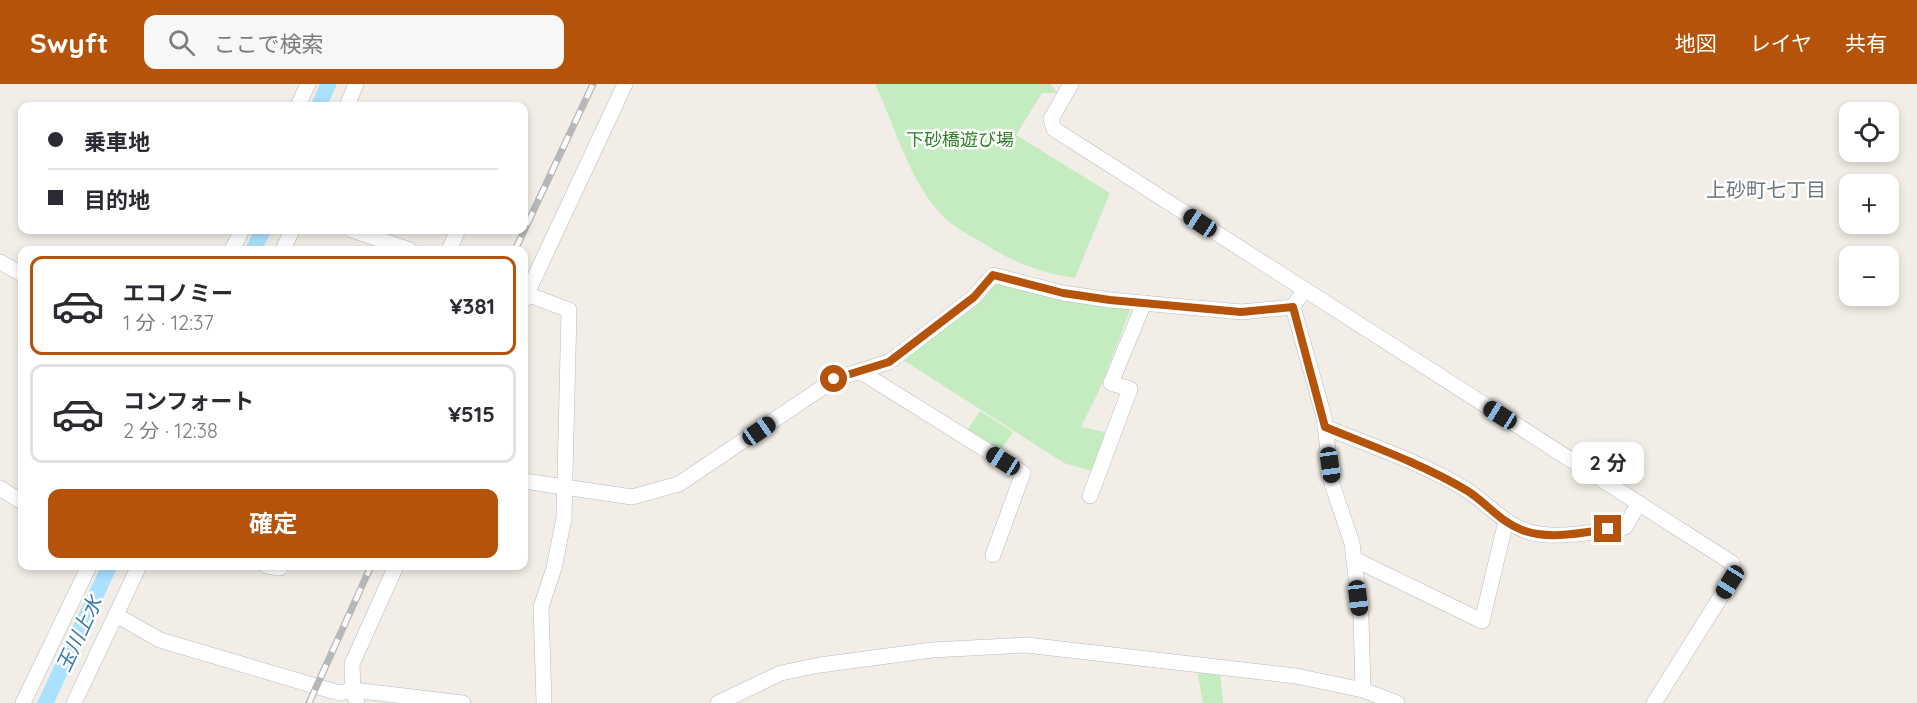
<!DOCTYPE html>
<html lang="ja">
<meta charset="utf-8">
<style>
:root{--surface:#fff;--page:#f7f7f7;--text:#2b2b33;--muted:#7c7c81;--line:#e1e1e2;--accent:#b45309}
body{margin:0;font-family:Quicksand,"Noto Sans JP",sans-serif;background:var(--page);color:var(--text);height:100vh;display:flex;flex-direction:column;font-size:22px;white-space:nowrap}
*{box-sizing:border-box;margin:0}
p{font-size:20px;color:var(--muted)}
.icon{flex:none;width:33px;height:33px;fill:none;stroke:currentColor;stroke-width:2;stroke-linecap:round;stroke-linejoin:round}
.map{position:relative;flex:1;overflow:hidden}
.drawer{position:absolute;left:18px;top:162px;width:510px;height:324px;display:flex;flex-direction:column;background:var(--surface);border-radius:12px;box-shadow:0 3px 9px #0003}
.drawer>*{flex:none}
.banner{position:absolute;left:18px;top:18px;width:510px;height:132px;border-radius:12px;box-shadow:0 3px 9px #0003;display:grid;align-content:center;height:132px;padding:0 30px;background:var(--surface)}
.tools{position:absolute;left:1839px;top:18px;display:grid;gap:12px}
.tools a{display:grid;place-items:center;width:60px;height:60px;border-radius:12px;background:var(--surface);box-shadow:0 3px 9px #0003;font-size:30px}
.end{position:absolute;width:27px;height:27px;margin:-14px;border:8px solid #b45309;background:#fff;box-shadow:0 0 0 3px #fff}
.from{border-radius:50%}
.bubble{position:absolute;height:42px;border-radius:12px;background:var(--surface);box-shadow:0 3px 9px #0003;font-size:20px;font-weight:700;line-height:42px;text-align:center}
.car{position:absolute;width:18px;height:36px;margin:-18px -9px;border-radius:8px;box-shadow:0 0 4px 2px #0007;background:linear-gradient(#222 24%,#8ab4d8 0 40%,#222 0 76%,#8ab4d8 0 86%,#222 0)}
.banner b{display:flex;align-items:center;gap:21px;height:57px;font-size:22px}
.banner b+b{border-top:2px solid var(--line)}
.banner i{width:15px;height:15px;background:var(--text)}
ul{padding:10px 0 0;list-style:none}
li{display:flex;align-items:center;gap:18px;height:99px;margin:0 12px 9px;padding:0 18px;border:3px solid var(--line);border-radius:12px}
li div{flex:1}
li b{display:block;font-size:22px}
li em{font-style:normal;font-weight:700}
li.on{border-color:var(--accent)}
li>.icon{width:54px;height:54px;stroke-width:1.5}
.primary-button{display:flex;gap:12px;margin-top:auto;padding:12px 30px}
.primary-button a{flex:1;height:69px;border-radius:12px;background:var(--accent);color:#fff;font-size:24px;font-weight:700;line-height:69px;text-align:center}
header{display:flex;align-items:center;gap:36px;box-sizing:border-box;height:84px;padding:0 30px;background:var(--accent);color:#fff}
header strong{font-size:28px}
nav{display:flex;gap:33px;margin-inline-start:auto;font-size:21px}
.search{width:420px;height:54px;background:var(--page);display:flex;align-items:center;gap:15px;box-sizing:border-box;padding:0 21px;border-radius:12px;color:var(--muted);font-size:22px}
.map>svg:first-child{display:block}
</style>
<header>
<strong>Swyft</strong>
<div class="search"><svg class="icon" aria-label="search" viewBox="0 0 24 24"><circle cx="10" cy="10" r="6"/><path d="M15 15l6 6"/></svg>ここで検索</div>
<nav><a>地図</a><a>レイヤ</a><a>共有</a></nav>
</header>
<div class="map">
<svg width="1917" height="619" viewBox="0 0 1917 619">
<rect width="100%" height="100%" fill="#f2eee7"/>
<!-- green -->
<g fill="#c5ebc1">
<path d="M875 0H1051L1057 9H1042L1016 51 1110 109 1075 194C1042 189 1014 179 986 161 974 153 958 146 947 136 910 102 896 44 875 0Z"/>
<path d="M992 195 1133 219 1099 307 1081 343 1105 348 1092 387 1064 379 900 274Z"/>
<path d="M980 327 1013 348 999 369 966 348Z"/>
<path d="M1197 585 1220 588 1223 619H1203Z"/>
</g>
<!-- water -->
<g fill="#a9e1ff">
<path d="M320 0H337L327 22H310Z"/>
<path d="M254 146H272L262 166H245Z"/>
<path d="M101 482H118L54 619H37Z"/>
</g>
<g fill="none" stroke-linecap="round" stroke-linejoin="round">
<!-- minor casing -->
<g stroke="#b7babe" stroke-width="16">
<g id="minor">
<path d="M1071 0 1051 35 1054 45 1732 479 1734 489 1730 498 1654 619"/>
<path d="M298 22 308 0"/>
<path d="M347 22 356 0"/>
<path d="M352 146 410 166"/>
<path d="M232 166 242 146"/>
<path d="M283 166 292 146"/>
<path d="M449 166 458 146"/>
<path d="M0 178 22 190"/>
<path d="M524 209 569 226 564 434 554 484 541 523 544 619"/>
<path d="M524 216 625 0"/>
<path d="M1293 223 1324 333 1332 400 1352 459 1361 534 1363 606"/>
<path d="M861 288 1023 389 993 471"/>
<path d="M1325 343C1371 362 1426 380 1468 407 1492 423 1508 445 1538 450 1566 454 1597 447 1625 443L1639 419"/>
<path d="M524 397 632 413 679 400 835 295 889 278 974 213 993 191 1063 209 1110 216 1241 228 1293 223 1304 206"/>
<path d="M0 404 22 418"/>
<path d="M1090 412 1130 305 1111 299 1144 219"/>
<path d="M1354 475 1482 537 1506 437"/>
<path d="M267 482 280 484"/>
<path d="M116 531 160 556 339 609 353 606 463 619"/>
<path d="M23 619 89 482"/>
<path d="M74 619 139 482"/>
<path d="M357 619 353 606 352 580 396 482"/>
<path d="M718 619 781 589 820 581 932 566 1026 561 1296 592 1363 606 1397 619"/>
</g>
</g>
<!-- minor -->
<use href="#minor" stroke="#fff" stroke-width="15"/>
<!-- rail casing -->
<g stroke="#b6b7b8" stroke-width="7">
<g id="rail">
<path d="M515 166 593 0"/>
<path d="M309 619 371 482"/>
</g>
</g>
<!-- rail -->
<use href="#rail" stroke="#fff" stroke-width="4.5" stroke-dasharray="14" stroke-linecap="butt"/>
</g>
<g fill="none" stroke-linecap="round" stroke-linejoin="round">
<!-- route -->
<path stroke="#b45309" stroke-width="8" d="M834 295 889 278 974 213 993 191 1063 209 1110 216 1241 228 1293 223 1325 343C1372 362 1422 380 1466 406 1486 418 1500 438 1522 446 1549 456 1581 449 1608 445"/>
</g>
<g text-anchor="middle" stroke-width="5" stroke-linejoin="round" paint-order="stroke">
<!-- park labels -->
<g font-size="18" fill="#30812b" stroke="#fff">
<text x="960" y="62">下砂橋遊び場</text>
</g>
<!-- neighbourhood labels -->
<g font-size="20" fill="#6f767a" stroke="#fff">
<text x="1766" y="113">上砂町七丁目</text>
</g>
<!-- water labels -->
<g font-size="20" font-style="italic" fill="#3579aa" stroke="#fff">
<text transform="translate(79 550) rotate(-65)" y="7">玉川上水</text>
</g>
</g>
</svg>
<div class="tools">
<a><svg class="icon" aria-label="locate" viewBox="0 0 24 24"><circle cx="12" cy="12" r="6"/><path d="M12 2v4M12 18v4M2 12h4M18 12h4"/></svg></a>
<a>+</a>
<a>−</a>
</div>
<i class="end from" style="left:834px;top:295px"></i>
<i class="end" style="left:1608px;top:445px"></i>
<div class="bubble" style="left:1572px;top:358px;width:72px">2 分</div>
<i class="car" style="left:1200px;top:139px;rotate:303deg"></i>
<i class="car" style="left:1500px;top:331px;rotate:302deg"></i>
<i class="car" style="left:759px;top:347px;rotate:55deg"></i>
<i class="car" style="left:1003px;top:377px;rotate:302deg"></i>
<i class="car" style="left:1330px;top:381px;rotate:172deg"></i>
<i class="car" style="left:1730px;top:498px;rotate:212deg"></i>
<i class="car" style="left:1358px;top:514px;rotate:173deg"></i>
<div class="banner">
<b><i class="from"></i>乗車地</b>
<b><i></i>目的地</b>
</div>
<section class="drawer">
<ul>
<li class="on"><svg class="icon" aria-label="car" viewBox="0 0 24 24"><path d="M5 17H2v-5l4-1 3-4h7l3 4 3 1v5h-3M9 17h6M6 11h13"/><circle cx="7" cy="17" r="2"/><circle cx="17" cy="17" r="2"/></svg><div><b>エコノミー</b><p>1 分 · 12:37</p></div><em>¥381</em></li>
<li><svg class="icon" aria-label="car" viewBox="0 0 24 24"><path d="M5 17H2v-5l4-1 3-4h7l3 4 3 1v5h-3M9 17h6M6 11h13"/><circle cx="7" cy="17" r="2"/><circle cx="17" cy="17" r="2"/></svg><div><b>コンフォート</b><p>2 分 · 12:38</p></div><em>¥515</em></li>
</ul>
<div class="primary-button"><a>確定</a></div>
</section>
</div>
